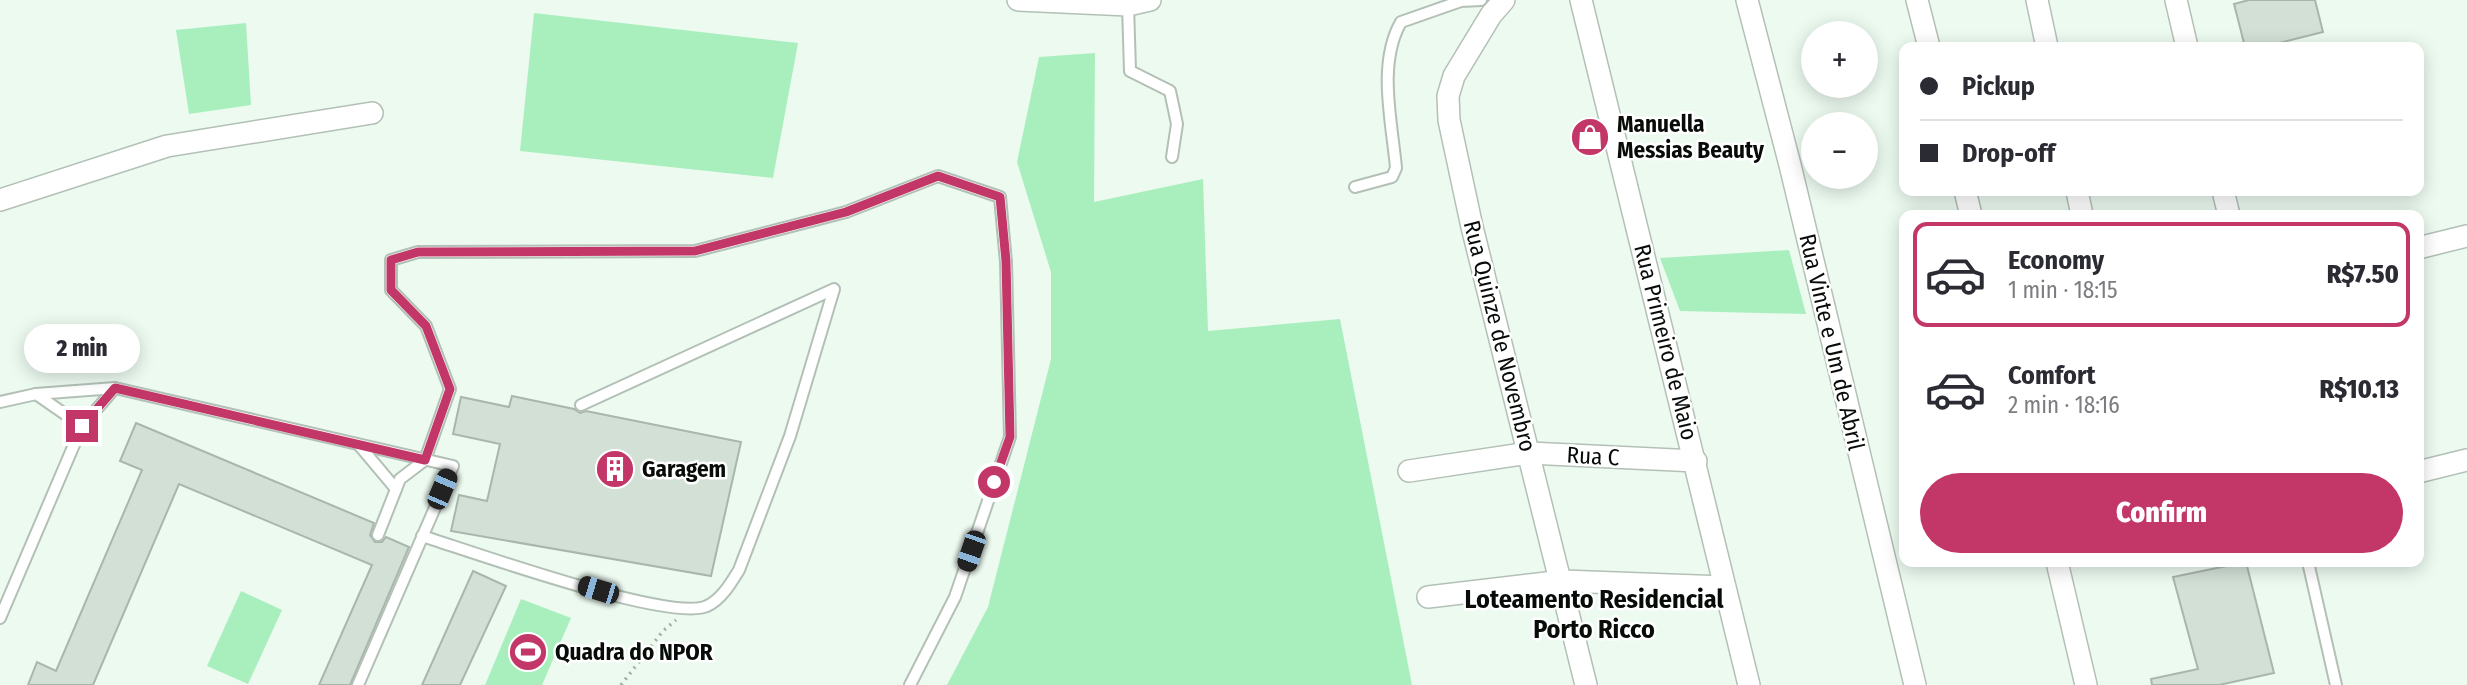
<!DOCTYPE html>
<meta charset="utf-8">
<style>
:root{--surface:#fff;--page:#f7f7f7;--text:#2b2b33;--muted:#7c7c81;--line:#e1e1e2;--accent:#c33768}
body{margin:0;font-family:"Fira Sans Condensed",sans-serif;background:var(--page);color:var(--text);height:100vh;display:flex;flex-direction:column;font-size:26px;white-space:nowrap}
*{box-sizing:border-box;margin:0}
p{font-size:23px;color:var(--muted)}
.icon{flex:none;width:38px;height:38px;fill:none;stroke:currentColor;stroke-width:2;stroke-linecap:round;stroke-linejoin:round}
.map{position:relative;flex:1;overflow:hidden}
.sheet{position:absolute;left:1899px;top:210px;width:525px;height:357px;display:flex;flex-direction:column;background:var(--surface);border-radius:14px;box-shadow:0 4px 18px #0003}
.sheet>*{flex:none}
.guide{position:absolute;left:1899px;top:42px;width:525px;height:154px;border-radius:14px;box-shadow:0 4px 18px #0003;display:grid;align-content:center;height:154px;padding:0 21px;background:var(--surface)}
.buttons{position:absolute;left:1801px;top:21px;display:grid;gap:14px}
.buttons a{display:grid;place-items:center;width:77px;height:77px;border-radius:50%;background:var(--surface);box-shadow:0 4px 18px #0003;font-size:35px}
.end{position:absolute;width:32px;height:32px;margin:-16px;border:9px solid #c33768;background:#fff;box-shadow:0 0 0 4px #fff}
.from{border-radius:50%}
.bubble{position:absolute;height:49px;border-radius:24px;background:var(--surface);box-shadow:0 4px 18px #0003;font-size:23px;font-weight:800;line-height:49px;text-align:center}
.car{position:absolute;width:21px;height:42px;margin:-21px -10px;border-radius:9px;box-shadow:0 0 5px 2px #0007;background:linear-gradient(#222 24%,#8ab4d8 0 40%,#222 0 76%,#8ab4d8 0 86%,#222 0)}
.guide b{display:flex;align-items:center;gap:24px;height:66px;font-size:26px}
.guide b+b{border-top:2px solid var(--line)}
.guide i{width:18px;height:18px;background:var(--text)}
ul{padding:12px 0 0;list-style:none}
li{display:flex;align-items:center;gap:21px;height:105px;margin:0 14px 10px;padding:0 7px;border:4px solid transparent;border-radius:14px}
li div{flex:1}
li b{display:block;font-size:26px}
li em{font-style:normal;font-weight:800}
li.current{border-color:var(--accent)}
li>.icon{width:63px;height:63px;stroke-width:1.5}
.cta{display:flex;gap:14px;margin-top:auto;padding:14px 21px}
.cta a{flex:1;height:80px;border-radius:42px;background:var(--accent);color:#fff;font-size:28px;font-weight:800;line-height:80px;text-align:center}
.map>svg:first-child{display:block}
</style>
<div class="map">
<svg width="2467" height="685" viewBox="0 0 2467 685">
<rect width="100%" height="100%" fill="#ecfaf0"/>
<!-- green -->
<g fill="#a9efbe">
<path d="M534 13 798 43 773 178 520 151Z"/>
<path d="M246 23 251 105 189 114 176 30Z"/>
<path d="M1095 53 1094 202 1203 179 1208 331 1340 319 1412 685H947L988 607 1051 359V272L1017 162 1039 57Z"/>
<path d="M1789 250 1806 314 1680 311 1660 258Z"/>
<path d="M241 591 282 610 248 684 207 666Z"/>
<path d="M521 599 571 618 542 685H485Z"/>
</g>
<!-- building -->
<g fill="#d2e0d6" stroke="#a9b6ac" stroke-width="2">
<path d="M2249 0H2315L2323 32 2263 47H2245L2234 4Z"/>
<path d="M512 396 574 409 580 413 586 411 741 442 711 576 451 531 459 495 487 501 500 444 453 434 461 397 509 407Z"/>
<path d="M136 423 374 523 370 535 375 542H382L386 537 409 547 350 685H319L372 565 179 484 93 685H28L37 662 56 671 142 470 120 461Z"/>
<path d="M2246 562 2274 673 2219 685H2152L2151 679 2198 669 2173 577Z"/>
<path d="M473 571 506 586 460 685H422Z"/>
</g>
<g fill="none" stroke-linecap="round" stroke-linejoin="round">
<!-- service casing -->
<g stroke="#b3c0b6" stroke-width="14">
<g id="service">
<path d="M1128 5 1130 71 1170 91 1177 124 1172 157"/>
<path d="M1355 187 1392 177 1396 168C1392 122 1377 64 1401 22L1461 1 1481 0"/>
<path d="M36 394 82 426"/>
<path d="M0 402 36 394 115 388 453 466 358 685"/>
<path d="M359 445 396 489"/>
<path d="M378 535 400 479 425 460 450 389 426 326 391 290V260L418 252 695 251 846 212 938 176 1000 197 1006 262 1010 437 955 597 910 685"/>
<path d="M422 536C470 551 671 623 707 606 721 600 731 583 739 570L790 436 834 289 581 405"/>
<path d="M2308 562 2336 685"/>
<path d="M0 618 82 426 115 388"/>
</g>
</g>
<!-- minor casing -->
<g stroke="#b3c0b6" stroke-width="24">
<g id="minor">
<path d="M1018 0 1128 5 1150 0"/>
<path d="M1504 0 1491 15 1454 76 1448 96 1449 120 1472 227 1586 685"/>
<path d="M1581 0 1749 685"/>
<path d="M1747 0 1790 165 1915 685"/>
<path d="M1917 0 1929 47"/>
<path d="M2037 0 2047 47"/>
<path d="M2176 0 2187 47"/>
<path d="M1965 191 1971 215"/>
<path d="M2077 191 2082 215"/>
<path d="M2223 191 2229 215"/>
<path d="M0 200 167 146 372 113"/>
<path d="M2418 248 2467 236"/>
<path d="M1409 471 1529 453 1696 461"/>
<path d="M2418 472 2467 460"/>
<path d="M2057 562 2086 685"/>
<path d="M1428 597 1563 581 1724 587"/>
</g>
</g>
<!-- path -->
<path stroke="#a3ada6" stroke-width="3.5" stroke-dasharray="2 5" stroke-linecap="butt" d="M621 685 663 631 676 620"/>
<!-- service -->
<use href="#service" stroke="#fff" stroke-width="10"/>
<!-- minor -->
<use href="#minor" stroke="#fff" stroke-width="21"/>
</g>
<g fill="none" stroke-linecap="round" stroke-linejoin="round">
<!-- route -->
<path stroke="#c33768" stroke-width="9" d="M82 426 115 388 425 460 450 389 426 326 391 290V260L418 252 695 251 846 212 938 176 1000 197 1006 261 1010 437 994 482"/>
</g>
<!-- icons -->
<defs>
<g id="shop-disc" transform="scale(2.0125)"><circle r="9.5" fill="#c33768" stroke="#fff"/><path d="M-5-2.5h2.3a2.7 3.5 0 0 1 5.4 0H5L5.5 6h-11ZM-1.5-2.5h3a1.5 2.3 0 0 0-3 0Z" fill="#fff"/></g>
<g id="building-disc" transform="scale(2.0125)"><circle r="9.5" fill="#c33768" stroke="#fff"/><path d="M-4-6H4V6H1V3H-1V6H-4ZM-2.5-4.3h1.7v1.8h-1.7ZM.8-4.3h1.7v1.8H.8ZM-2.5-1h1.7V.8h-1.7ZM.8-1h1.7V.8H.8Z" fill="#fff"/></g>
<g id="stadium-disc" transform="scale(2.0125)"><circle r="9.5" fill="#c33768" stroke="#fff"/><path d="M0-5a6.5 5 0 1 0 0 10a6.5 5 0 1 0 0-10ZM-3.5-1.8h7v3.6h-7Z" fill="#fff"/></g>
</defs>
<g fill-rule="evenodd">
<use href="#shop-disc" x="1590" y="137"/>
<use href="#building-disc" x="615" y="469"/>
<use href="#stadium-disc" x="528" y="652"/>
</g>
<g text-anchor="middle" stroke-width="5" stroke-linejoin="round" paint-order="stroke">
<!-- poi labels -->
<g font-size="23" font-weight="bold" fill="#080c09" stroke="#fff" text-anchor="start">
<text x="1617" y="132">Manuella<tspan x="1617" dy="26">Messias Beauty</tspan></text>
<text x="642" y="477">Garagem</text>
<text x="555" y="660">Quadra do NPOR</text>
</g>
<!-- street labels -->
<g font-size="23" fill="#080c09" stroke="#fff">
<text transform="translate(1500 336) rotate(76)" y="8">Rua Quinze de Novembro</text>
<text transform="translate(1666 342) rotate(76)" y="8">Rua Primeiro de Maio</text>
<text transform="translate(1832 342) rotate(77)" y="8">Rua Vinte e Um de Abril</text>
<text transform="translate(1593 456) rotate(3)" y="8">Rua C</text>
</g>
<!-- quarter labels -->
<g font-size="26" font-weight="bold" fill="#080c09" stroke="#fff">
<text x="1594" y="608">Loteamento Residencial<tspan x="1594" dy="30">Porto Ricco</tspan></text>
</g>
</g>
</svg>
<div class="buttons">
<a>+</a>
<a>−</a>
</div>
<i class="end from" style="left:994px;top:482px"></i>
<i class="end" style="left:82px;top:426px"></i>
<div class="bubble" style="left:24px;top:324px;width:116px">2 min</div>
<i class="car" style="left:442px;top:489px;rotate:23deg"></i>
<i class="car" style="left:971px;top:551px;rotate:199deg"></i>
<i class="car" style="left:598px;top:590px;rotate:287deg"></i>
<div class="guide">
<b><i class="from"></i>Pickup</b>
<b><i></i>Drop-off</b>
</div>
<section class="sheet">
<ul>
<li class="current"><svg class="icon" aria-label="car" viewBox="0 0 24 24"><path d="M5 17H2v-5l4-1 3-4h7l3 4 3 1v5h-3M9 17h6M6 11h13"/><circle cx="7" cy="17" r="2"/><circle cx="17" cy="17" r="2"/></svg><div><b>Economy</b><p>1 min · 18:15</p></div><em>R$7.50</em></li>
<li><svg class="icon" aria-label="car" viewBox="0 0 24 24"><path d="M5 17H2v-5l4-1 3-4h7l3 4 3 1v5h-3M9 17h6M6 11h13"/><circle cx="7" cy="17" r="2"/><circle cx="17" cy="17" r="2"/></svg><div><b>Comfort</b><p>2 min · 18:16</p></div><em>R$10.13</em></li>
</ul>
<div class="cta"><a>Confirm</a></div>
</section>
</div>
